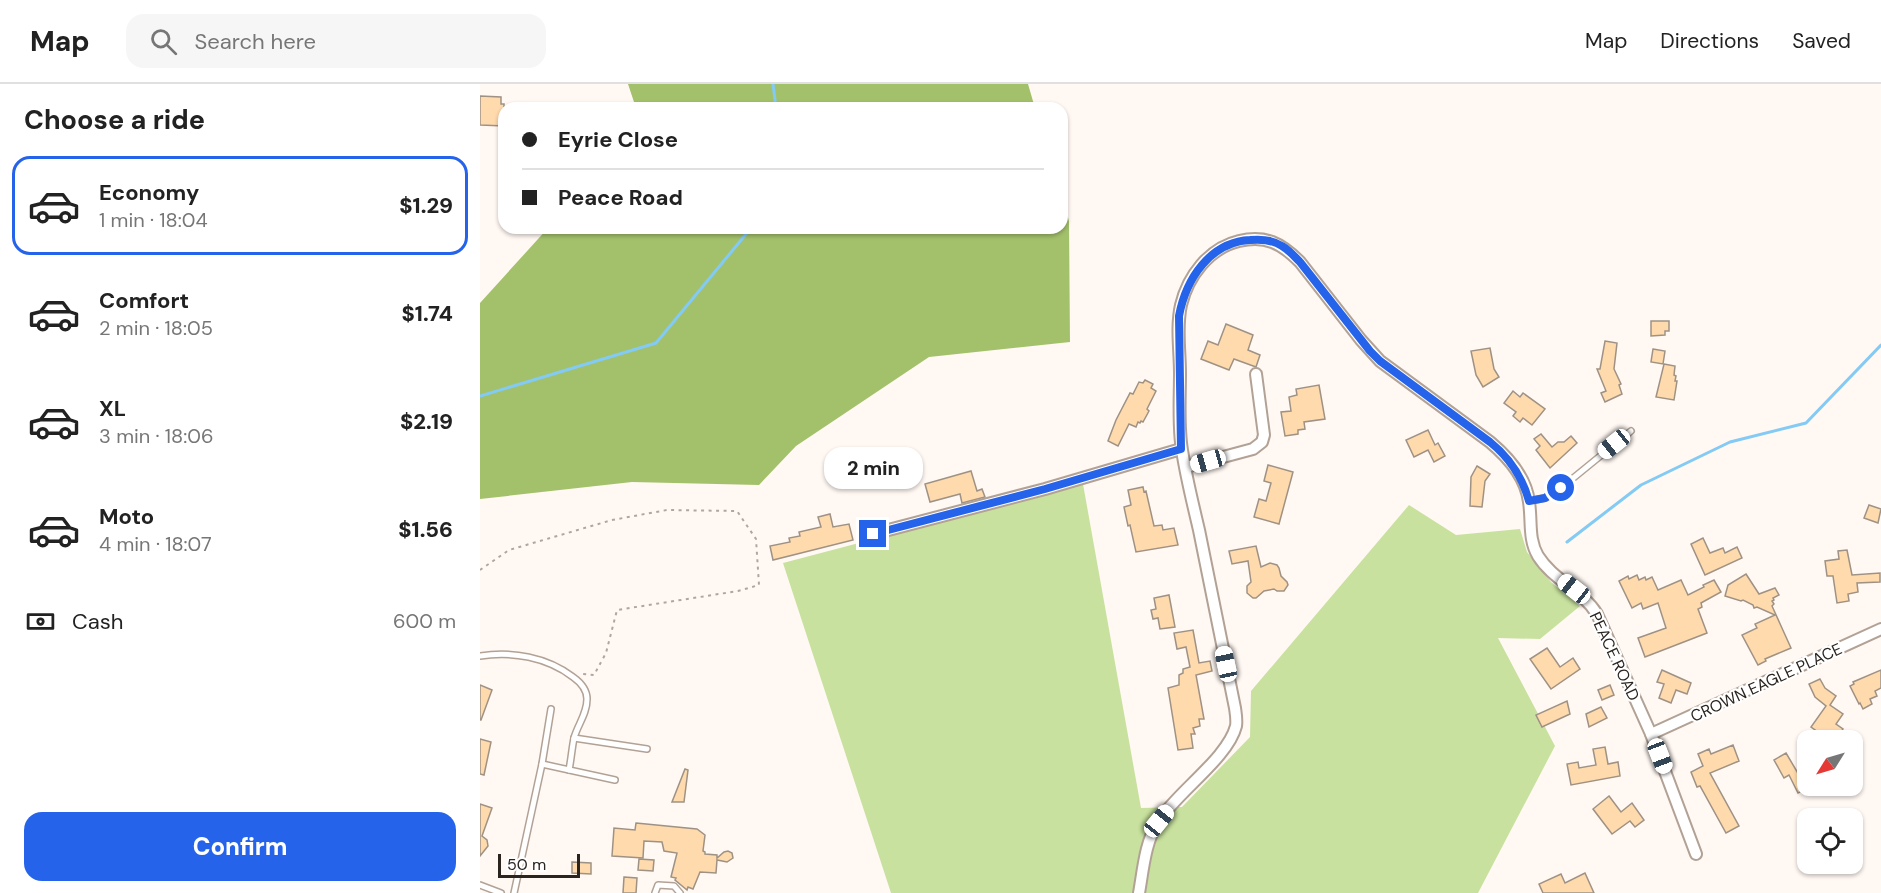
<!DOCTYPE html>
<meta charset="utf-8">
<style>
:root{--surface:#fff;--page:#f6f6f6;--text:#222;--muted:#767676;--line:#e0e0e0;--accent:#2563eb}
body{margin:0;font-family:"DM Sans",sans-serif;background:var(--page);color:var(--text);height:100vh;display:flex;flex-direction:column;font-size:22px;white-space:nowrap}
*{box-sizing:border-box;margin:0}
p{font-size:20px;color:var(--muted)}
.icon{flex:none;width:33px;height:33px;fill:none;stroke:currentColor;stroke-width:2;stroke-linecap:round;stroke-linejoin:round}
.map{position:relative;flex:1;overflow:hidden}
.drawer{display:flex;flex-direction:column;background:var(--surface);width:480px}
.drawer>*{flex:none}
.guide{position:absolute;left:18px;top:18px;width:570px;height:132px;border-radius:18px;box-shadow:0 2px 4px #0004;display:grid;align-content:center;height:132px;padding:0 24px;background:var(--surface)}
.needle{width:39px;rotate:233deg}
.fabs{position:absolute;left:1317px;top:646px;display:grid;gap:12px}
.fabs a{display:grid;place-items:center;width:66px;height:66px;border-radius:12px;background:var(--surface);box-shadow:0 2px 4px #0004;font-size:30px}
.scale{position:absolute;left:18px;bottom:15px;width:82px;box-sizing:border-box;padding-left:6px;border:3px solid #2a241f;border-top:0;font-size:16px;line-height:21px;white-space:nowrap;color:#2a241f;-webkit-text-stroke:4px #fff;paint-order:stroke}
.end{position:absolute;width:27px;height:27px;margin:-14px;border:8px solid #2563eb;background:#fff;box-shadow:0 0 0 3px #fff}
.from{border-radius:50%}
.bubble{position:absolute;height:42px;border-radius:18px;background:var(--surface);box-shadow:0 2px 4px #0004;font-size:20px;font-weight:800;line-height:42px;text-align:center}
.car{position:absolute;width:18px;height:36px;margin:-18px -9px;border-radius:8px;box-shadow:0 0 4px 2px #0007;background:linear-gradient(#fff 24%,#345 0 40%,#fff 0 76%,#345 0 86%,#fff 0)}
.guide b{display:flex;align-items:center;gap:21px;height:57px;font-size:22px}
.guide b+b{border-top:2px solid var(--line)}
.guide i{width:15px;height:15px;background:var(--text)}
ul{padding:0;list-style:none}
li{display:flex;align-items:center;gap:18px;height:99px;margin:0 12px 9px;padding:0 12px;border:3px solid transparent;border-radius:18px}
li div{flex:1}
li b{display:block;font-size:22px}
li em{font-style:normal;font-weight:800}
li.active{border-color:var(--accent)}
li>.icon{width:54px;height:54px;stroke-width:1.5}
h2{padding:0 24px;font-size:27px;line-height:72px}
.pay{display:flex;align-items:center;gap:15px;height:66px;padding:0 24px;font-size:22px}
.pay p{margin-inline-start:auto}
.cta{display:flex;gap:12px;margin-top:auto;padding:12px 24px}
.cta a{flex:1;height:69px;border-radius:18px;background:var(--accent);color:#fff;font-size:24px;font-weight:800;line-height:69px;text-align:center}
header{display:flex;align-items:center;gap:36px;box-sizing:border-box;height:84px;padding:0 30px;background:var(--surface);border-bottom:2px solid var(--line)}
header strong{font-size:28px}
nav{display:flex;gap:33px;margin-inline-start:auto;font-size:21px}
.search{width:420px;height:54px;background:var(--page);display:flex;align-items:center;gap:15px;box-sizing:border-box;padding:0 21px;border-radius:18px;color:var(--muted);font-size:22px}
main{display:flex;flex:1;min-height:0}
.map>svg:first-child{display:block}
</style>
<header>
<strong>Map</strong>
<div class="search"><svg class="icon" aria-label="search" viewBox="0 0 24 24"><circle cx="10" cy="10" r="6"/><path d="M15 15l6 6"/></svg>Search here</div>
<nav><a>Map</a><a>Directions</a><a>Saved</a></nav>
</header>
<main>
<section class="drawer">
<h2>Choose a ride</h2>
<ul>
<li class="active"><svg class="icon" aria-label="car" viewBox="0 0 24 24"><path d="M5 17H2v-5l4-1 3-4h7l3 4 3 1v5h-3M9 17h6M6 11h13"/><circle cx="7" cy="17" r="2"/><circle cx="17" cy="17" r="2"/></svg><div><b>Economy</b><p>1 min · 18:04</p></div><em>$1.29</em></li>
<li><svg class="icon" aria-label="car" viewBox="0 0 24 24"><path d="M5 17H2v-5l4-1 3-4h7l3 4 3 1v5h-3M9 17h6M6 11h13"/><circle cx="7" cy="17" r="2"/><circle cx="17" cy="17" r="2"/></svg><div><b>Comfort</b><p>2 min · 18:05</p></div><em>$1.74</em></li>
<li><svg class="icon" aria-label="car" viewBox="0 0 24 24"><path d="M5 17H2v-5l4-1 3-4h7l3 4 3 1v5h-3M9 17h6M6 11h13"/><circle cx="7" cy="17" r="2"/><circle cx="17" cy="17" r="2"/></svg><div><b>XL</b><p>3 min · 18:06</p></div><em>$2.19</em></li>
<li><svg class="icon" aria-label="car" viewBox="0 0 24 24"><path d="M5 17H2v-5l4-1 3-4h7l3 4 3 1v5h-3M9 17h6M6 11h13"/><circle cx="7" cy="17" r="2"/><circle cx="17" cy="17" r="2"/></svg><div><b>Moto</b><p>4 min · 18:07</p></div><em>$1.56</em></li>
</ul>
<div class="pay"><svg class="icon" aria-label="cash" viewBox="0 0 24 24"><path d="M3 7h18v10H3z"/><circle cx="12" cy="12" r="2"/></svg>Cash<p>600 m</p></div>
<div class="cta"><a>Confirm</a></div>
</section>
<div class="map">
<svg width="1401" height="809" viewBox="0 0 1401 809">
<rect width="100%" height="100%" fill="#fff8f3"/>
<!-- green -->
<path fill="#c8e19e" d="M603 400 661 724 702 723 770 653 771 607 929 421 976 451 1040 445 1047 468 1071 498 1100 522 1060 555 1018 554 1075 662 998 809H411L303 479Z"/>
<!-- forest -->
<g fill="#a3c16b">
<path d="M148 0H548L555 24H156Z"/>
<path d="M582 112 589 137 590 258 449 273 316 362 279 401 152 398 0 415V219L68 144H582Z"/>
</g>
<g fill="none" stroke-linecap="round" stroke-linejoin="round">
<!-- stream -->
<g stroke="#83caf5" stroke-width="3">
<path d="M293 0 296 24"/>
<path d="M0 312 176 259 271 144"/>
<path d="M1087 458 1161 401 1250 358 1326 339 1401 261"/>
</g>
</g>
<!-- building -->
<g fill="#fedaad" stroke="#9f9284" stroke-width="1.5">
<path d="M0 12 21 13V20H24V42L0 41Z"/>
<path d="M1171 237H1189V247H1185V251L1171 252Z"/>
<path d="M746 240 773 251 768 266 780 271 776 283 754 275 749 286 721 275 728 257 738 261Z"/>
<path d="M1125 257 1137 259 1134 285 1141 300 1139 301 1142 310 1125 318 1121 309 1126 307 1117 285H1120Z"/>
<path d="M1010 264 1014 285 1019 293 1003 303 996 291 991 267Z"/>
<path d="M1173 265 1185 267 1183 280 1171 278Z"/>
<path d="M1184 280 1195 282 1194 291 1196 292 1195 297H1197L1194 316 1176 313Z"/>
<path d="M665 296 673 300 671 304 676 307 667 325 669 327 663 338 661 337 660 339 658 338 656 343 649 340 638 362 628 357 636 336 650 309 653 310 659 298 663 299Z"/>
<path d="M839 301 845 335 824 338 825 345 818 346V350L805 352 801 328 811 327 809 313 817 311 816 305Z"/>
<path d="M1033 307 1040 313 1043 309 1065 325 1052 341 1043 334 1040 338 1033 332 1036 328 1024 319Z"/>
<path d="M948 346 955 361 958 359 965 372 954 378 948 366 934 373 926 356Z"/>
<path d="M1061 350 1072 363 1078 358H1084L1091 352 1097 359 1070 384 1056 366 1060 362 1054 355Z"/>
<path d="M788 381 813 388 799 440 774 433 779 415 786 417 791 399 784 397Z"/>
<path d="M997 382 1010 390 1005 397 1002 423 990 422 991 393Z"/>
<path d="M491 387 497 407 502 405 505 413 482 419 480 410 450 418 445 400Z"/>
<path d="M663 403 664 408 666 407 674 442 682 441 683 446 694 444 698 461 656 468 650 441 648 442 644 423 651 421 648 406Z"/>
<path d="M1389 421 1401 425 1398 439 1384 434Z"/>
<path d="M350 430 353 443 369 440 373 456 293 476 290 462 310 458 309 454 320 452 319 448 341 443 338 433Z"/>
<path d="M1223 454 1230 469 1243 464 1245 469 1257 463 1262 474 1225 491 1211 460Z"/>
<path d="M776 462 781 483 790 479 797 481 799 484 801 492 807 498 808 501 804 507H797L794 505 784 507 776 514H773L767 509V502L771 498 768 477 752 480 749 467Z"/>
<path d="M1367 466 1372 491 1400 489V498L1377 499 1378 508 1368 510 1369 517 1357 519 1353 492H1347L1345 477 1359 475 1358 467Z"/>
<path d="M1266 490 1279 510 1295 504 1299 511 1293 514 1294 516 1292 517 1294 520 1292 522 1311 564 1285 575 1286 577 1278 581 1262 551 1277 544 1275 540 1295 531 1277 523 1274 524 1273 521 1263 516 1261 517 1245 512 1248 501Z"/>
<path d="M1157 491 1159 496 1165 493 1166 496 1172 493 1178 506 1201 496 1208 511 1224 503 1223 501 1234 496 1241 508 1221 519 1222 523 1218 525 1227 549 1165 573 1158 554 1186 544 1178 519 1163 525 1161 519 1152 524 1139 497 1148 492 1149 495Z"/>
<path d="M689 511 695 543 680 545 678 534 673 535 671 526 676 525 674 514Z"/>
<path d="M713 546 719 579 730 577 732 587 716 591 724 635H719L720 642 713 644 715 650H711L713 664 698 666 688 604 699 601V591L703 589V585L710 583 706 563 697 565 694 549Z"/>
<path d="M1067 564 1080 583 1093 574 1100 585 1071 605 1050 575Z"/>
<path d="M1182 586 1211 599 1207 610 1196 606 1191 619 1179 614 1184 600 1177 598Z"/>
<path d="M1401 586V604L1395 607 1397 612 1390 615 1392 620 1383 625 1380 619 1379 620 1370 602 1374 600 1373 598Z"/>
<path d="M1340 595 1345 604 1356 612 1350 621 1363 630 1356 640 1363 645 1355 657H1351L1331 643 1346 622 1335 613 1329 600Z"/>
<path d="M0 601 12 606 1 636H0Z"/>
<path d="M1130 601 1134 611 1122 616 1118 606Z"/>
<path d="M1087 617 1090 630 1062 643 1056 631Z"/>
<path d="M1121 623 1127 634 1109 643 1106 630Z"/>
<path d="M0 655 11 658 4 691 0 690Z"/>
<path d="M1253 661 1259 677 1230 689 1259 742 1246 749 1220 702 1217 703 1211 688 1223 682 1218 670 1229 665 1231 670Z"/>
<path d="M1125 663 1128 680 1138 678 1140 692 1091 701 1087 680 1098 678 1099 684 1116 681 1113 665Z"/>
<path d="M1306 669 1319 691 1328 687V704L1318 709 1309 691 1304 694 1294 676Z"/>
<path d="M205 685 208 686 204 718H192Z"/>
<path d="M1129 712 1141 728 1152 719 1164 736 1155 743 1150 737 1132 750 1113 725Z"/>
<path d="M0 720 12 724 2 752 7 756 8 762 0 772Z"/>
<path d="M156 739 217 745 225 751 223 767 225 768V770L237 771V774L244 768 248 767 252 769 253 774 247 778 237 776 236 789 220 788 213 805 208 803 207 806 195 796 196 794 191 793 197 769 184 767 182 758 164 757 163 774 132 772 134 744 155 746Z"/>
<path d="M159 775 174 776 173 787 158 786Z"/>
<path d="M92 778 111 779V790L92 789Z"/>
<path d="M1105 789 1114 809H1063L1059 800 1081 790 1085 799Z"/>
<path d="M144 793 157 794 156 809H143Z"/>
</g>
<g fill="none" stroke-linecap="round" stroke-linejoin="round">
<!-- service casing -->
<g stroke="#b2a296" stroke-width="8">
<g id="service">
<path d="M1049 417 1065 414 1081 404 1151 347"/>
<path d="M0 572C32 567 67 573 93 593 100 598 107 605 107 615 107 630 98 640 94 654 92 664 91 676 89 686"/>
<path d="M94 654 167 665"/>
<path d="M62 680 135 696"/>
<path d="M0 801 21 809"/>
<path d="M34 809 62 680 71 625"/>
<path d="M175 809 178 801 194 802 200 809"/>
</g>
</g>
<!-- minor casing -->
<g stroke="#b2a296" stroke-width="14">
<g id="minor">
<path d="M706 383 773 365 782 358 784 351 776 290"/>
<path d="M393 450 565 405 701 365"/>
<path d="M1171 650 1401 545"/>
<path d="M659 809C663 787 665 758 678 738 696 709 748 674 756 642 757 636 756 631 755 624 743 565 731 506 719 446 713 420 706 393 702 366 698 343 700 314 700 289 700 267 696 243 701 221 708 192 729 164 759 157 786 151 801 159 820 178L881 256 900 277 1010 358C1028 373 1046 393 1049 418 1052 437 1048 455 1058 472 1073 496 1102 506 1117 530L1171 650 1216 770"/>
</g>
</g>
<!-- path -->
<path stroke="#ada7a2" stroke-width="2" stroke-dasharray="3 4.5" stroke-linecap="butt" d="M0 486 29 466 132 436 187 426 257 427 276 455 279 501 258 507 137 526 126 569 114 591 103 590"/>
<!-- service -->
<use href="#service" stroke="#fff" stroke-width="5"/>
<!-- minor -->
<use href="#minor" stroke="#fff" stroke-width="10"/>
</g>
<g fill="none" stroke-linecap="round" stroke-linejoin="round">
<!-- route -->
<path stroke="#2563eb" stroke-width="8" d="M393 450 565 405 701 365 699 232C706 195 730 158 770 156 781 155 793 156 802 162 809 166 814 172 820 178L890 267 900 277 1010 358C1030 374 1042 392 1049 417L1065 414 1081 404"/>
</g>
<g text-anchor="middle" stroke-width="4.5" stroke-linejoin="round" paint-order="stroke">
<!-- street labels -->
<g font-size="16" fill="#2a241f" stroke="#fff">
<text transform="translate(1135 572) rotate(65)" y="6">PEACE ROAD</text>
<text transform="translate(1286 598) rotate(-25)" y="6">CROWN EAGLE PLACE</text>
</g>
</g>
</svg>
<div class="fabs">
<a><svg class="needle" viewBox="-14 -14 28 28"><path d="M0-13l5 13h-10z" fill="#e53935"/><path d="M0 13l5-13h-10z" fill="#767676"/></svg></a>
<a><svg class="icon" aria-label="locate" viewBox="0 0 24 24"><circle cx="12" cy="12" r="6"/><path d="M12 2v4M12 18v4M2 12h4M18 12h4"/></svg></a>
</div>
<div class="scale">50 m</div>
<i class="end from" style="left:1081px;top:404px"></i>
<i class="end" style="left:393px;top:450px"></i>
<div class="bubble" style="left:344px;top:363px;width:99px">2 min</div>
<i class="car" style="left:1134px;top:360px;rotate:231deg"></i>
<i class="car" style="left:728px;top:377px;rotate:254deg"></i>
<i class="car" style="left:1094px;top:505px;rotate:308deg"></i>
<i class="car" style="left:746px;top:580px;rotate:348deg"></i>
<i class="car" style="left:1180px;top:672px;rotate:159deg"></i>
<i class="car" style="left:679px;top:737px;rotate:39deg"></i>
<div class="guide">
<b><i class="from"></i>Eyrie Close</b>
<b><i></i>Peace Road</b>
</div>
</div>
</main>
